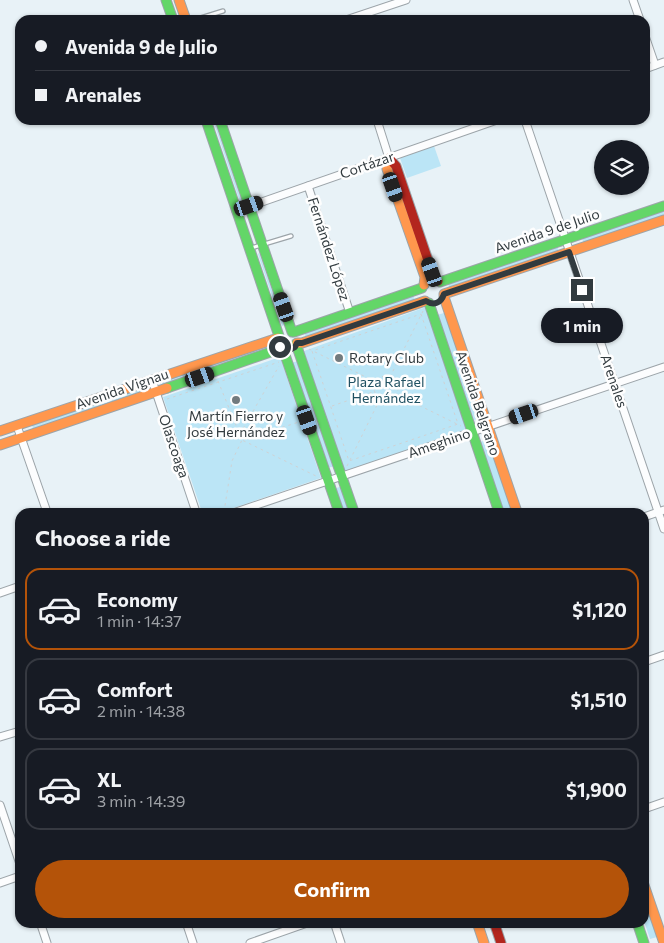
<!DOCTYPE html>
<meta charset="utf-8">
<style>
:root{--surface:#171b24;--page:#242831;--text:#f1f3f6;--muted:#9ea1a6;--line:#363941;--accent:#b45309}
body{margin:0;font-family:Commissioner,sans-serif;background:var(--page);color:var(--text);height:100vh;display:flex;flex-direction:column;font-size:19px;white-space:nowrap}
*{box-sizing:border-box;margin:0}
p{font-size:16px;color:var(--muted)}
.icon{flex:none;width:28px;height:28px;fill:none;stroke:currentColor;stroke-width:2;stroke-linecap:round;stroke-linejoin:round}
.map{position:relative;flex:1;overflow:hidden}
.details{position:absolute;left:15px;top:508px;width:634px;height:420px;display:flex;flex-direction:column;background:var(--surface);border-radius:15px;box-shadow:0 1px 4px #0004}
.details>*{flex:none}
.guide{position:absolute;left:15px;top:15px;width:635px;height:110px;border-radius:15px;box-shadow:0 1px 4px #0004;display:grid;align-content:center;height:110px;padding:0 20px;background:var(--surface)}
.buttons{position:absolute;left:594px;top:140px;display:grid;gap:10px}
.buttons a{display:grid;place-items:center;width:55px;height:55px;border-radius:50%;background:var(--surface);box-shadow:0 1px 4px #0004;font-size:25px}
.end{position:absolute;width:22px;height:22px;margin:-11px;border:6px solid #323b3f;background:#fff;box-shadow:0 0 0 2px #fff}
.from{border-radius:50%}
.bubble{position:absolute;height:35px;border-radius:18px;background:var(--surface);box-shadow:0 1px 4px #0004;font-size:16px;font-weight:700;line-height:35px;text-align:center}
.car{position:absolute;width:15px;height:30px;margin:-15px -8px;border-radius:6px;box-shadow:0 0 4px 1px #0007;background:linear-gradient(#222 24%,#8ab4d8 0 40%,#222 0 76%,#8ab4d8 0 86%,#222 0)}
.guide b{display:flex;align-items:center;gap:18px;height:48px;font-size:19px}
.guide b+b{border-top:1px solid var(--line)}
.guide i{width:12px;height:12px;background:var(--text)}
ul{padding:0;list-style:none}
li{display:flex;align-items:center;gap:15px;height:82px;margin:0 10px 8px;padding:0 10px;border:2px solid var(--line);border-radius:15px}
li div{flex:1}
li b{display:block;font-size:19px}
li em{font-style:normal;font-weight:700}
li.current{border-color:var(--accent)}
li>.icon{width:45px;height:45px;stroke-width:1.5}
h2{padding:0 20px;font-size:22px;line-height:60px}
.button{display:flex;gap:10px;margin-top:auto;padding:10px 20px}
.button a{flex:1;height:58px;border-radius:30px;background:var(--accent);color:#fff;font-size:20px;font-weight:700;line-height:58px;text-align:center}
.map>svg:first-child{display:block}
</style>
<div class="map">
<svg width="664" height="943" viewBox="0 0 664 943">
<rect width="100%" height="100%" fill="#e8f2f7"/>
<!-- green -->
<g fill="#bbe5f6">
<path d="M213 120H214L242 202H240Z"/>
<path d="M434 146 441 166 407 178 400 158Z"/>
<path d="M664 211V217L584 244 582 238Z"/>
<path d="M557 246 559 252 449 288 448 282Z"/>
<path d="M259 253 284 325 282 326 258 254Z"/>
<path d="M413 295 415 301 306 338 304 332Z"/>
<path d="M426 307 471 429 344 472 304 351Z"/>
<path d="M444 313 481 418 474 420 437 315Z"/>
<path d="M271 344 273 350 163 387 161 381Z"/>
<path d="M280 357 321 478 222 512H202L163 397Z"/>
<path d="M298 361 335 466 327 468 291 363Z"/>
<path d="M141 388 143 393 33 430 32 424Z"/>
<path d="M487 440 512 512H504L480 442Z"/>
<path d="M342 486 351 512H343L334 489Z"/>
<path d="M644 897 657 937 650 939 644 921Z"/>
</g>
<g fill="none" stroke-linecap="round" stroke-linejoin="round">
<!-- lane casing -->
<g stroke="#9ca4a9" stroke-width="5.5">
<g id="lane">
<path d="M194 20 223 11"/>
<path d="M251 248 291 236"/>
</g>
</g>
<!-- street casing -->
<g stroke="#9ca4a9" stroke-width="9">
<g id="street">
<path d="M633 0 640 20"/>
<path d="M346 20 406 0"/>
<path d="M645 36 655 65"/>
<path d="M645 69 664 62"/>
<path d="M377 120 389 158"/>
<path d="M525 120 664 529"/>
<path d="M308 186 350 313"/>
<path d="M236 211 497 120"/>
<path d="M152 380 196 512"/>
<path d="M17 426 47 512"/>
<path d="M236 512 664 367"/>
<path d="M644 517 664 510"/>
<path d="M0 593 20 586"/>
<path d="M644 662 664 655"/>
<path d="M0 737 20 731"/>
<path d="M0 805 20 864"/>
<path d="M644 809 664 802"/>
<path d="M0 883 20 876"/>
<path d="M40 922 47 943"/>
<path d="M186 922 193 943"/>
<path d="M334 922 341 943"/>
<path d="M250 943 310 922"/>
</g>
</g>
<!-- fast casing -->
<g stroke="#9ca4a9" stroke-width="11">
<g id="fast">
<path d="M166 0 173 20"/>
<path d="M206 120 279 336"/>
<path d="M220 120 292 332"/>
<path d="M440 282 664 206"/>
<path d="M429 303 499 512"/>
<path d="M294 332 422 288"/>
<path d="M296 344 354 512"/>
<path d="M283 349 339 512"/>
<path d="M167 388 282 348"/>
<path d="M637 922 644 943"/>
</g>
</g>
<!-- slow casing -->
<g stroke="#9ca4a9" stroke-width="11">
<g id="slow">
<path d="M179 0 186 20"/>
<path d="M389 158 387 169 425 277 424 285"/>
<path d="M444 294 664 220"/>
<path d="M444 297 517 512"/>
<path d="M297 343H302L425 301"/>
<path d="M0 431 278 338"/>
<path d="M0 445 167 388"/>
<path d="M644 885 664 943"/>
<path d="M477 922 484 943"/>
</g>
</g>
<!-- jam casing -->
<g stroke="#9ca4a9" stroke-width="11">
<g id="jam">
<path d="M389 158 396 166 432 272 438 281"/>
<path d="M494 922 501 943"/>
</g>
</g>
<!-- path -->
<g stroke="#cfd2d4" stroke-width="1" stroke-dasharray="2.5 4" stroke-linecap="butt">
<path d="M421 314 458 424 349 461 312 351Z"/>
<path d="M309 349 376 382"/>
<circle cx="386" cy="388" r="12"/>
<path d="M390 377 423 311"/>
<path d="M218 381 242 440 316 476"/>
<path d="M396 394 461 426"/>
<path d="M167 399 279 362"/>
<path d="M332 406 373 392"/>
<path d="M240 434 279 366"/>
<path d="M347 466 380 399"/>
<path d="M224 512 232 461 242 440 299 422"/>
</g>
<!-- lane -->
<use href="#lane" stroke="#fcfdfe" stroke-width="3"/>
<!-- street -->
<use href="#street" stroke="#fcfdfe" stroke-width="7"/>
<!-- fast -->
<use href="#fast" stroke="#63d668" stroke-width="9"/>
<!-- slow -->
<use href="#slow" stroke="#ff974d" stroke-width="9"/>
<!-- jam -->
<use href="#jam" stroke="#b3261e" stroke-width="9"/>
</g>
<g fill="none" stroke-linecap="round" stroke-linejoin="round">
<!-- route -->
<path stroke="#323b3f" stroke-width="6" d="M280 347 289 350 295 347 297 343H302L426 301C434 306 441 303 444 294L569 252 582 290"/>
</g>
<!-- markers -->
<g fill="#727b7f" stroke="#fefefe" stroke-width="2">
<circle cx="339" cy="358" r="5"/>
<circle cx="236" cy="400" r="5"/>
</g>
<g text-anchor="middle" stroke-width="5" stroke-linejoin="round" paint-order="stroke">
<!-- street labels -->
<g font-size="14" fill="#323b3f" stroke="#fefefe">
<text transform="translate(367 165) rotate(-19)" y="5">Cortázar</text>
<text transform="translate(547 231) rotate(-19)" y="5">Avenida 9 de Julio</text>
<text transform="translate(329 249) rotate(72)" y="5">Fernández López</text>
<text transform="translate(614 381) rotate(71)" y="5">Arenales</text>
<text transform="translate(122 389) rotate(-19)" y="5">Avenida Vignau</text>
<text transform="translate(478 403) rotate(71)" y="5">Avenida Belgrano</text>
<text transform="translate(439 443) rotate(-19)" y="5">Ameghino</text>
<text transform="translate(174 446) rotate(71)" y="5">Olascoaga</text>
</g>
<!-- poi labels -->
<g font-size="14" fill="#323b3f" stroke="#fefefe" text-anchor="start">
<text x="349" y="363">Rotary Club</text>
<text x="236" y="421" text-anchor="middle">Martín Fierro y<tspan x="236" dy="16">José Hernández</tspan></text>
</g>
<!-- park labels -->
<g font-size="14" fill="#205162" stroke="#fefefe">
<text x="386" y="387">Plaza Rafael<tspan x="386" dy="16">Hernández</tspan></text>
</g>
</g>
</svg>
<div class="buttons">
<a><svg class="icon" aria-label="layers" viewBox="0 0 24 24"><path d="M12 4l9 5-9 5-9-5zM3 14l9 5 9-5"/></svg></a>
</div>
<i class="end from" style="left:280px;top:347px"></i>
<i class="end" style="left:582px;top:290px"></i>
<div class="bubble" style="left:541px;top:308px;width:82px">1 min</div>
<i class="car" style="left:393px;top:187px;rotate:161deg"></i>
<i class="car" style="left:249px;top:206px;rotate:71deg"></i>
<i class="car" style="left:432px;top:272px;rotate:341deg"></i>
<i class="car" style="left:284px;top:307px;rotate:341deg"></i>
<i class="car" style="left:200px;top:377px;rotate:71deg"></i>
<i class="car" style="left:524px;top:414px;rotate:251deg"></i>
<i class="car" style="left:307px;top:420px;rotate:161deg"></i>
<div class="guide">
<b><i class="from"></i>Avenida 9 de Julio</b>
<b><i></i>Arenales</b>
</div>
<section class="details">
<h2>Choose a ride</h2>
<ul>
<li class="current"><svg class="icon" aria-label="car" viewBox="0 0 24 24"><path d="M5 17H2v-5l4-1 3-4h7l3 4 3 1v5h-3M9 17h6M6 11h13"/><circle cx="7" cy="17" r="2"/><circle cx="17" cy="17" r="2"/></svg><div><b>Economy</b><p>1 min · 14:37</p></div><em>$1,120</em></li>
<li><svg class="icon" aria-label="car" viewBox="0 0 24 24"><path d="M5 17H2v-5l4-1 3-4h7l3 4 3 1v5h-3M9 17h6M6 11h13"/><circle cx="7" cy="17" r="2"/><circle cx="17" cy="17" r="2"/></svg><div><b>Comfort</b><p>2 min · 14:38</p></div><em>$1,510</em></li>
<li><svg class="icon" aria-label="car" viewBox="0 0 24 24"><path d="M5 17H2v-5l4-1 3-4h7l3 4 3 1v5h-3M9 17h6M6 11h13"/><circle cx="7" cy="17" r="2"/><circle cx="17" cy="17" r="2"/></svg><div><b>XL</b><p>3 min · 14:39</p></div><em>$1,900</em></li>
</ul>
<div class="button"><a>Confirm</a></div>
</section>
</div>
